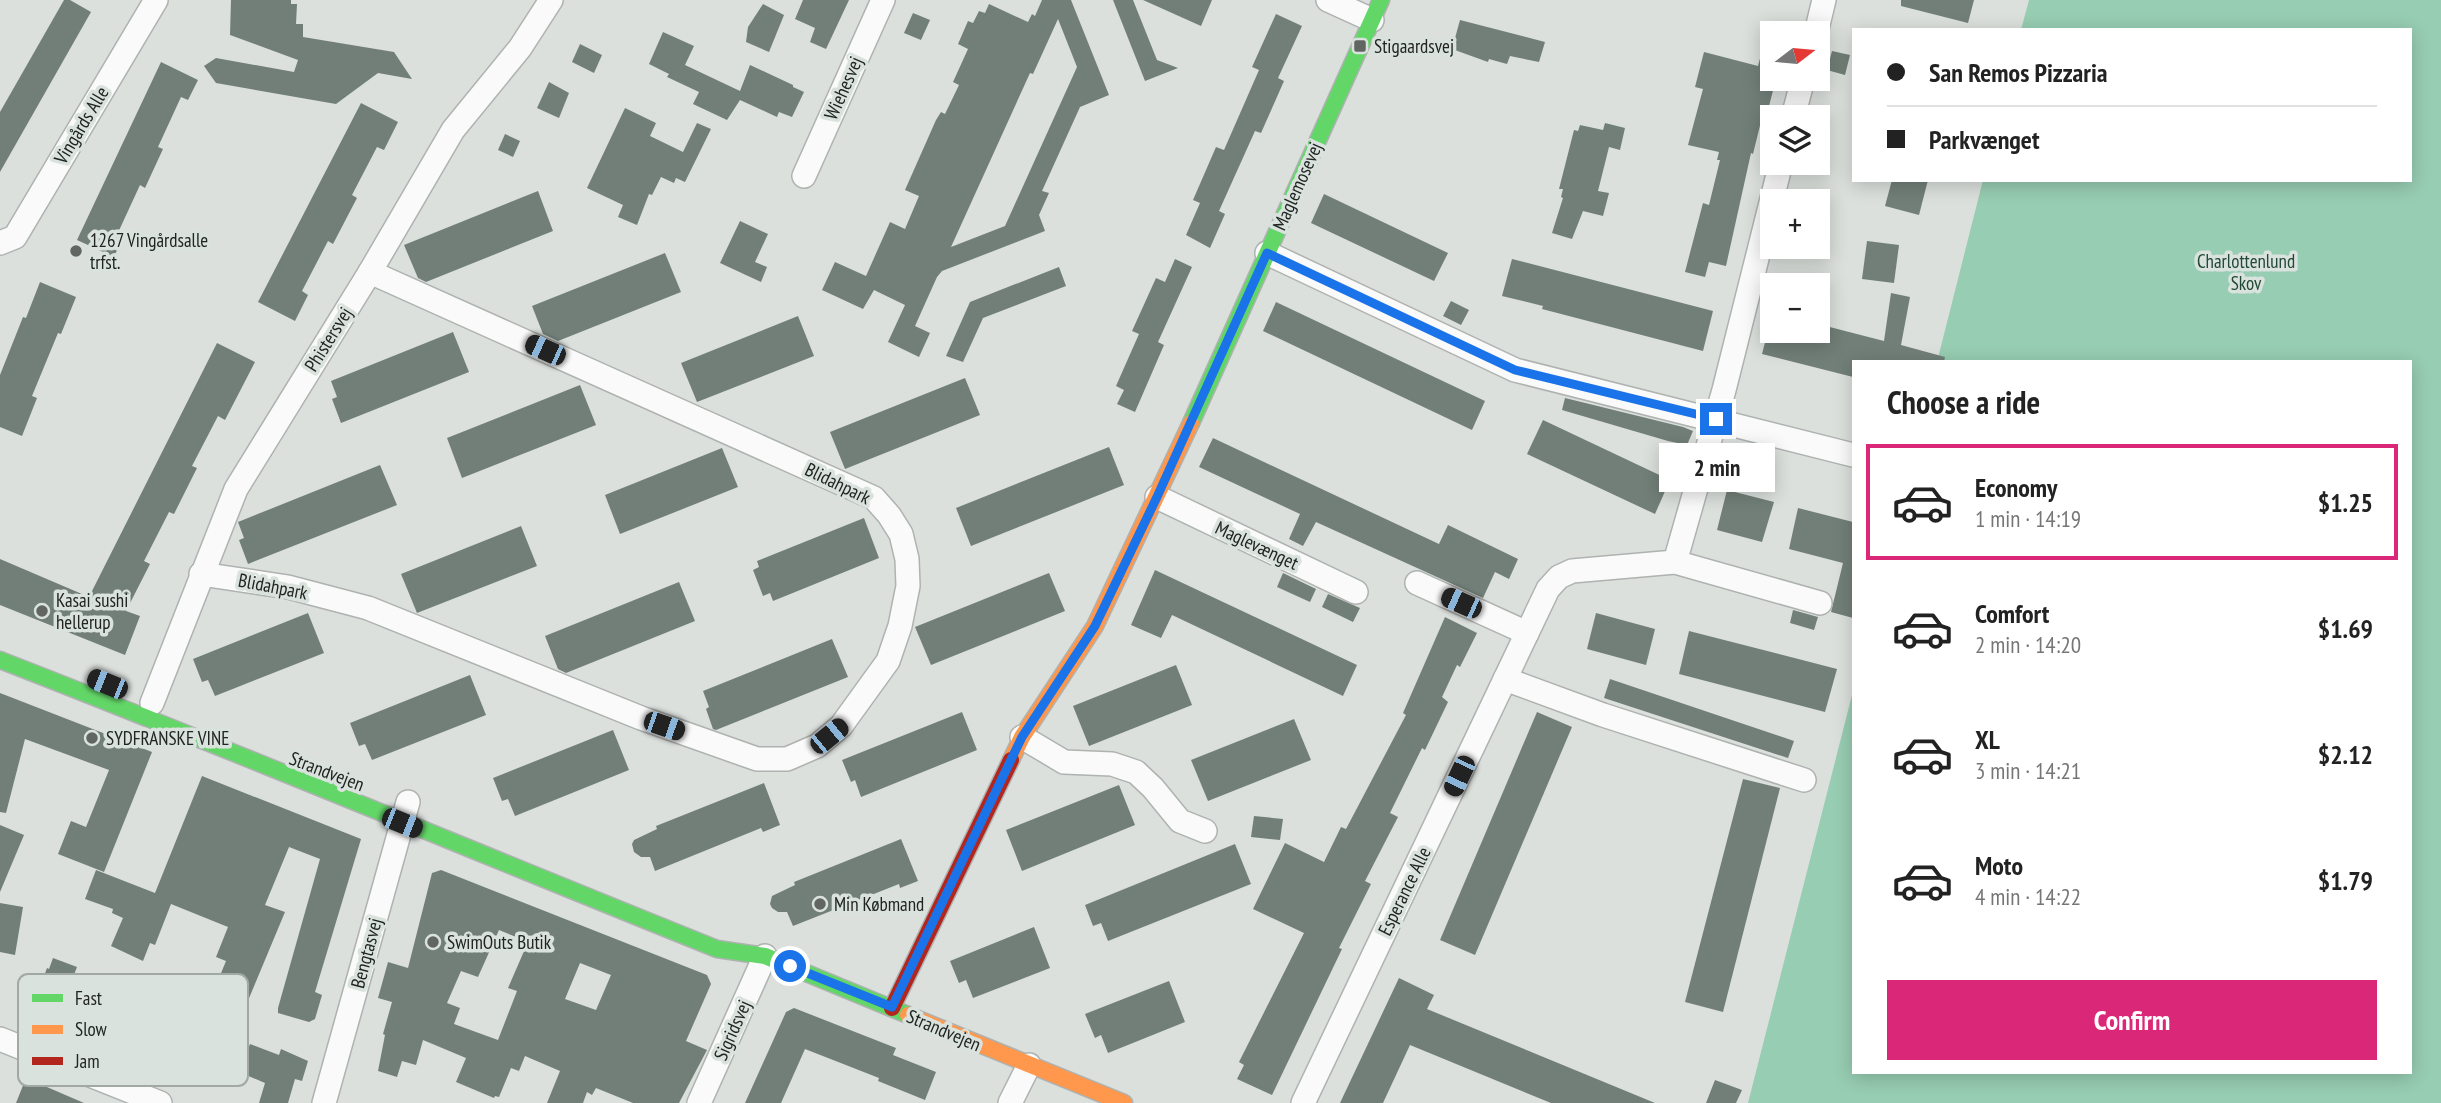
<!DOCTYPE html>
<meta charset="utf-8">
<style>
:root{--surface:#fff;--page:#f6f6f6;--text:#222;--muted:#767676;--line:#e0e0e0;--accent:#db2777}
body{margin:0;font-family:"PT Sans Narrow",sans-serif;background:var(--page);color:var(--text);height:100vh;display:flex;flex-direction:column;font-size:26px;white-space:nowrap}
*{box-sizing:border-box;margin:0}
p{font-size:23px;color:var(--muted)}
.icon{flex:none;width:38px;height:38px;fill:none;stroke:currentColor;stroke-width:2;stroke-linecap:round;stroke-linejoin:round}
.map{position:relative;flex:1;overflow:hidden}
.sheet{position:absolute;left:1852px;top:360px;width:560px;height:714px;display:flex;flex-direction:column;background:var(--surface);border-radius:0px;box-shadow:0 4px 18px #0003}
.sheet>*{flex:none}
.banner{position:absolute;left:1852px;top:28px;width:560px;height:154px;border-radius:0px;box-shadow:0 4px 18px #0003;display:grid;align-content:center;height:154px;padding:0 35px;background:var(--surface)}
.needle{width:46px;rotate:74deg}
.fabs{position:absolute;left:1760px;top:21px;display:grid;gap:14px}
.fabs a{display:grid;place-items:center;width:70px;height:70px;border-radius:0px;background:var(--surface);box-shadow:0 4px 18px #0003;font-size:35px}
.end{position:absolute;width:32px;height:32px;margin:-16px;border:9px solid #1a73e8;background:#fff;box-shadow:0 0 0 4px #fff}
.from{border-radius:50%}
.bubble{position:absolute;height:49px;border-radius:0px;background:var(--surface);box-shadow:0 4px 18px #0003;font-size:23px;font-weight:700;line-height:49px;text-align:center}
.car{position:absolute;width:21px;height:42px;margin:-21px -10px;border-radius:9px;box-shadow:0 0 5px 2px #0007;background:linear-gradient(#222 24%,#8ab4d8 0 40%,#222 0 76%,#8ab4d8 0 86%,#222 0)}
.banner b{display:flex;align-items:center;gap:24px;height:66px;font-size:26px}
.banner b+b{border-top:2px solid var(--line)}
.banner i{width:18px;height:18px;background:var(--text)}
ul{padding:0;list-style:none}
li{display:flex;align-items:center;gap:21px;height:116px;margin:0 14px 10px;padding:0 21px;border:4px solid transparent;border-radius:0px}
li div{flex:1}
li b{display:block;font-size:26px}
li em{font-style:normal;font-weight:700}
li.active{border-color:var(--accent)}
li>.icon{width:63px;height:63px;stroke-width:1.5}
h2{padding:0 35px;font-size:32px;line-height:84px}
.primary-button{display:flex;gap:14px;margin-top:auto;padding:14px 35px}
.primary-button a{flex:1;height:80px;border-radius:0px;background:var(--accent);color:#fff;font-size:28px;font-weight:700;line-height:80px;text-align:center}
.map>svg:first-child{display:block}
</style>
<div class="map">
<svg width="2441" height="1103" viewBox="0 0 2441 1103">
<rect width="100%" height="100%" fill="#dbe0dd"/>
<!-- forest -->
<path fill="#97cdb2" d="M2029 0H2441V1103H1748L1853 691V1073H2410V362H1937L1983 180H2410V30H2021Z"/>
<!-- building -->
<g fill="#727f79" fill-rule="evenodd">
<path d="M64 0H70L91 12 0 172V112Z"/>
<path d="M231 0H291V4H297L296 24H303V37L394 52 412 79 378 73 336 104 216 83 204 66 216 58 294 72 298 60 230 35Z"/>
<path d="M803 0H849L826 49 810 42 815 28 795 19Z"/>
<path d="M1042 0H1071L1109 95 1080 107 1042 191 1049 193 1039 215 1045 231 942 271 937 277 915 326 930 333 919 357 888 342 905 305 874 290 863 309 822 290 835 262 866 276 890 222 905 229 919 196 905 190 936 120 941 112 945 114 959 85 953 82 968 49 958 44 968 21 973 23 979 11 985 13 989 4 1028 22 1032 14 1035 16ZM1058 19 1077 67 1005 226 951 247 1030 73 1033 74Z"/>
<path d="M1113 0H1133L1157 60 1178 68 1145 81Z"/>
<path d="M1143 0H1212L1201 26Z"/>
<path d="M1901 0H1974L1968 23 1901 6Z"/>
<path d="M763 4 784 15 769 52 746 42 748 27Z"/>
<path d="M913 13 930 20 921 40 904 33Z"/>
<path d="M1276 14 1302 26 1278 78 1284 81 1261 133 1255 131 1219 211 1225 214 1210 248 1186 235 1200 203 1193 200 1216 147 1224 150 1259 70 1252 67Z"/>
<path d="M1460 20 1545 42 1539 62 1510 56 1507 64 1489 59 1488 62 1452 49Z"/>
<path d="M663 32 694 46 685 65 740 91 750 65 793 85V87L804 92 792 117 779 112 777 117 740 100 727 120 693 104 699 92 667 77 669 74 649 64Z"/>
<path d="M1767 32 1773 33V79H1776L1769 106 1765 105 1753 154 1751 153 1726 266 1709 262 1705 277 1685 272 1703 203 1709 205 1720 160H1717L1719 152 1688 145 1703 89 1695 87 1704 52 1758 66Z"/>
<path d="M580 44 602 55 594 73 572 62Z"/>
<path d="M1832 51 1850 55 1845 75 1827 70Z"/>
<path d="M161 62 198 80 188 100 181 97 158 147 163 149 145 188 140 185 116 237 122 239 114 257 77 240Z"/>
<path d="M549 82 569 93 559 118 537 108Z"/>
<path d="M361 103 398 122 384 150 377 147 352 195 357 198 333 244 328 241 302 291 308 295 295 321 258 302Z"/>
<path d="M625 108 656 123 650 136 683 152 697 123 711 129 685 182 676 178 674 183 661 177 652 195 649 194 637 225 618 217 623 205 587 188Z"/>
<path d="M1605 123 1625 128 1620 150 1609 147 1598 191 1609 193 1603 216 1583 211 1572 239 1552 233 1563 198 1561 197 1563 189H1559L1574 130 1578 131 1580 125 1603 130Z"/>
<path d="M505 134 520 141 513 157 498 150Z"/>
<path d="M1892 180H1928L1919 215 1885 206Z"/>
<path d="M538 191 553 231 426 282 418 278 404 245Z"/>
<path d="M1324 194 1448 253 1434 281 1311 223Z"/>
<path d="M740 221 768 234 755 262 767 267 761 282 720 263Z"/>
<path d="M1867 241 1899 245 1894 283 1862 279Z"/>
<path d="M665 253 681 292 558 341 543 334 532 306Z"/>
<path d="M1175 259 1192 267 1158 342 1164 345 1135 412 1117 404 1124 390 1116 386 1139 334 1132 331 1156 278 1165 282Z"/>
<path d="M1512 259 1713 311 1703 351 1542 309 1543 306 1502 296Z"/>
<path d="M1059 267 1066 286 983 318 963 362 946 356 970 302Z"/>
<path d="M40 282 76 297 61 334 58 333 32 396 37 398 22 436 0 427V375L23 317 26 318Z"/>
<path d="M1891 293 1910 297 1901 345 1945 357 1944 362H1853V377L1762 354 1768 331H1818V324L1884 341Z"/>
<path d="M1451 301 1469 310 1461 325 1443 316Z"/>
<path d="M1276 302 1485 401 1472 430 1263 331Z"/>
<path d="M798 316 814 356 697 402 681 363Z"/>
<path d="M453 332 469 372 341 423 332 399 337 397 331 381Z"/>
<path d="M217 343 255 362 225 420 218 416 192 466 197 468 174 514 169 512 144 561 150 564 126 611 140 616 125 655 0 605V559L89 597Z"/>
<path d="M965 378 980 415 845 469 830 432Z"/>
<path d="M580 385 596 425 462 478 447 438Z"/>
<path d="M1565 398 1683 427 1693 431 1687 445 1668 441 1562 410Z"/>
<path d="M1543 420 1670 480 1655 514 1527 454Z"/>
<path d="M1213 438 1439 544 1448 525 1518 559 1509 579 1495 572 1483 598 1316 522 1303 546 1289 539 1300 514 1199 467Z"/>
<path d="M1109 447 1124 485 971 546 956 508Z"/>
<path d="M722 448 738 487 620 534 605 495Z"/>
<path d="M380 465 397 505 248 564 239 540 244 538 238 522Z"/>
<path d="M1727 490 1774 502 1762 542 1717 530Z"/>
<path d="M1798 508 1853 522V618L1831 612 1843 563 1789 549Z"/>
<path d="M864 518 879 558 773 601 770 593 763 596 753 570 759 567 757 561Z"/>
<path d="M521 526 537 566 417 613 401 574Z"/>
<path d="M1155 570 1357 665 1343 696 1172 615 1161 638 1131 625Z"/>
<path d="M1049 573 1065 611 931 665 915 627Z"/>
<path d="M1283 573 1316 589 1310 602 1277 587Z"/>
<path d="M679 582 695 621 566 673 558 669 545 636Z"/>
<path d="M1328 594 1360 608 1353 622 1322 607Z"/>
<path d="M1793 610 1818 617 1814 630 1790 623Z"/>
<path d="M308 613 324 653 215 696 208 680 202 682 193 659Z"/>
<path d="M1596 613 1655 629 1646 665 1587 649Z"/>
<path d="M1445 617 1477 633 1460 667 1457 665 1442 697 1448 702 1425 750 1422 748 1390 813 1398 817 1365 881 1371 884 1339 948 1342 949 1272 1095 1237 1079 1244 1065 1239 1062 1304 933 1253 909 1285 843 1324 862 1341 827 1346 829 1406 715 1403 713Z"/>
<path d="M1689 631 1837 669 1825 712 1679 674Z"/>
<path d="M832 639 848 677 716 730 713 729 706 709 709 707 703 691Z"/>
<path d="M1176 665 1192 705 1089 746 1073 706Z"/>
<path d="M470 675 486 715 372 760 365 744 359 746 350 723Z"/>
<path d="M1610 679 1794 741 1788 758 1604 698Z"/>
<path d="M0 693 152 752 104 872 58 854 71 821 86 827 109 770 25 739 6 813 0 812Z"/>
<path d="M962 712 977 750 861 797 855 780 851 782 842 760Z"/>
<path d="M1537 712 1572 727 1475 955 1440 940Z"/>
<path d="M1294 719 1311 760 1208 801 1191 760Z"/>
<path d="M613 730 629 770 515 816 508 799 502 801 493 778Z"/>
<path d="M202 776 361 839 315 992 322 995 315 1019 309 1022 278 1013V1008L320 859 289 847 265 905 285 912 247 1003 245 1002 242 1008 212 995 226 961 216 957 228 927 171 904 155 945 150 943 143 961 111 946 123 918 112 913 113 909 85 899 96 870 155 893Z"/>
<path d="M1743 779 1780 788 1723 1012 1685 1002Z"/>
<path d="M764 783 780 825 763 832 761 828 655 871 650 857H641L634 852 632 844 634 840 657 829 656 826Z"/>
<path d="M1119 785 1135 825 1022 871 1006 830Z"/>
<path d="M1254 816 1283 819 1280 840 1251 837Z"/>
<path d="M0 825 24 835 0 892Z"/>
<path d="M901 839 918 881 900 888 899 884 793 926 787 912H778L772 908 770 904 772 896 795 885 794 882Z"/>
<path d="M1235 844 1251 884 1108 941 1101 923 1093 926 1085 905Z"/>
<path d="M441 870 707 975 711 984 686 1041 707 1050 679 1103H633L596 1088 592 1095 587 1092 583 1103H547L560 1071 525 1056 519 1071 511 1068 499 1097 495 1096 494 1098 456 1082 466 1058 423 1040 416 1065 402 1061 397 1077 378 1071 385 1035 383 1034 392 1002 378 998 388 962 408 968 432 873ZM499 930 528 942 508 988 517 991 498 1040 454 1024 460 1008 447 1003 461 971 478 977ZM580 963 611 975 596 1010 565 999Z"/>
<path d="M0 903 23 907 15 955 0 952Z"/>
<path d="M1034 927 1050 968 973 998 966 980 959 983 950 961Z"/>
<path d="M53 958 77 967 60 1011 35 1001 47 968 49 969Z"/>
<path d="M1399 978 1434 995 1427 1009 1655 1103H1551L1410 1045 1383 1103H1340Z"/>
<path d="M1169 981 1185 1022 1108 1053 1101 1035 1095 1038 1085 1014Z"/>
<path d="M794 1008 896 1048 893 1055 936 1072 925 1100 878 1081 879 1078 805 1049 781 1103H745L786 1012Z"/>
<path d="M250 1044 279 1055 281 1049 308 1061 302 1081 295 1079 288 1103H259L265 1083 239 1072Z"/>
<path d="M26 1078 84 1103H16Z"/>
<path d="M1715 1080 1742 1090 1736 1103H1706Z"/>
</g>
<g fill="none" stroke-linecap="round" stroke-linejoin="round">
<!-- street casing -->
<g stroke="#aeb2b0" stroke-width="26">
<g id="street">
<path d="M1328 0 1372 20"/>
<path d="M1816 33 1824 0"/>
<path d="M1793 117 1803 79"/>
<path d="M804 176 883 0"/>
<path d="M0 243 15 237 156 0"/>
<path d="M1267 253 1515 370 1853 455"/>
<path d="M1157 497 1356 592"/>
<path d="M1675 562 1724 390 1781 163"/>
<path d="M201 574 288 587 368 608 641 718 757 759H787L817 746 841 726 888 661 900 626 908 586 907 559 901 534 889 515 874 498 370 272"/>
<path d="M1417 583 1527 633"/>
<path d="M1505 679 1603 715 1804 780"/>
<path d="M152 703 236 489 370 272 453 130 520 48 551 0"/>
<path d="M1022 737 1064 762 1112 764 1136 772 1153 788 1180 821 1205 831"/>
<path d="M0 1039 160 1103"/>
<path d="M324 1103 408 802"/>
<path d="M699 1103 765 956"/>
<path d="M1010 1103 1029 1065"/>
<path d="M1303 1103 1548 589 1559 577 1572 571 1675 562 1820 603"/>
</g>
</g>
<!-- fast casing -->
<g stroke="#aeb2b0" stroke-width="19">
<g id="fast">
<path d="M1191 423 1381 0"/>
<path d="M0 660C240 753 478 853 717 949L765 956 908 1015"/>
</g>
</g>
<!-- slow casing -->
<g stroke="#aeb2b0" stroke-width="19">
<g id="slow">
<path d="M1011 760 1022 737 1095 626 1191 423"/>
<path d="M908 1015 1124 1103"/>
</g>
</g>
<!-- jam casing -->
<g stroke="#aeb2b0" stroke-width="19">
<path id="jam" d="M892 1008 1011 760"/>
</g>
<!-- street -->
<use href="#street" stroke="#fafafa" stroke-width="23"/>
<!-- fast -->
<use href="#fast" stroke="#63d668" stroke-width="16"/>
<!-- slow -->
<use href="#slow" stroke="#ff974d" stroke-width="16"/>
<!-- jam -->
<use href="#jam" stroke="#b3261e" stroke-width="16"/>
</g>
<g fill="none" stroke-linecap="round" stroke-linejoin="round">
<!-- route -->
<path stroke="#1a73e8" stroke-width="9" d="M790 966 892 1007 1022 737 1095 626 1157 497 1267 253 1515 370 1716 419"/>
</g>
<!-- markers -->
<g fill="#626663" stroke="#d9e2dd" stroke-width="2.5">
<rect x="1353" y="39" width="14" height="14" rx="3.5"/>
<circle cx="76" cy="251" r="7"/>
<circle cx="42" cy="611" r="7"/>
<circle cx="92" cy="738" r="7"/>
<circle cx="820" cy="904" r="7"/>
<circle cx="433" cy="942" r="7"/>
</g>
<g text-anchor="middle" stroke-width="7" stroke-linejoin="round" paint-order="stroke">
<!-- poi labels -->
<g font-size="19" fill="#212422" stroke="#d9e2dd" text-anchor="start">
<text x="1374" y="53">Stigaardsvej</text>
<text x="90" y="247">1267 Vingårdsalle<tspan x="90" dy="22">trfst.</tspan></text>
<text x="56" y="607">Kasai sushi<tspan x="56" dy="22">hellerup</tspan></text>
<text x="106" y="745">SYDFRANSKE VINE</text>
<text x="834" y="911">Min Købmand</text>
<text x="447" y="949">SwimOuts Butik</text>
</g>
<!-- street labels -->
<g font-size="19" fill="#212422" stroke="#d9e2dd">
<text transform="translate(843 88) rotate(-66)" y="7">Wiehesvej</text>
<text transform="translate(81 125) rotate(-59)" y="7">Vingårds Alle</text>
<text transform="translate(1297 186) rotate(-66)" y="7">Maglemosevej</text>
<text transform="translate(328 339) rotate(-58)" y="7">Phistersvej</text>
<text transform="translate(838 483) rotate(26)" y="7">Blidahpark</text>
<text transform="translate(1257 545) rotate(25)" y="7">Maglevænget</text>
<text transform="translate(273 586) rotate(11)" y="7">Blidahpark</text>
<text transform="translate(327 771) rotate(21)" y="7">Strandvejen</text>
<text transform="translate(1404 891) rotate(-64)" y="7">Esperance Alle</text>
<text transform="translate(366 953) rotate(-75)" y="7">Bengtasvej</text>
<text transform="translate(732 1030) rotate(-66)" y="7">Sigridsvej</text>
<text transform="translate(944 1030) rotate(23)" y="7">Strandvejen</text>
</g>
<!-- park labels -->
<g font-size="19" fill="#214935" stroke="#d9e2dd">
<text x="2246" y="268">Charlottenlund<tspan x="2246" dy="22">Skov</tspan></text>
</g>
</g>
<!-- legend -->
<rect x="18" y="974" width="230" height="112" rx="10" fill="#d9e2dd" stroke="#a2a9a5" stroke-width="2"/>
<rect x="32" y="994" width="31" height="8" fill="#63d668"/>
<rect x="32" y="1025" width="31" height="9" fill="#ff974d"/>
<rect x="32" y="1057" width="31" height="8" fill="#b3261e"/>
<g font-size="19" fill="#212422">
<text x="75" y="1005">Fast</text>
<text x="75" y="1036">Slow</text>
<text x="75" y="1068">Jam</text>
</g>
</svg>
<div class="fabs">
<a><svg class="needle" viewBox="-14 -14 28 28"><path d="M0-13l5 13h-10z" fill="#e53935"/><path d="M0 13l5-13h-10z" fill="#767676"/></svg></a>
<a><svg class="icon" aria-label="layers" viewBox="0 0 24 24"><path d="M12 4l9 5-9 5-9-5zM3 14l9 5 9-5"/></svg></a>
<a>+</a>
<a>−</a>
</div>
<i class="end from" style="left:790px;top:966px"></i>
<i class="end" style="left:1716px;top:419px"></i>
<div class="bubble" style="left:1659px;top:443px;width:116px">2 min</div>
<i class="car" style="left:545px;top:350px;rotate:294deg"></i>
<i class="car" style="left:1461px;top:603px;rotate:294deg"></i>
<i class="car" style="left:107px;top:684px;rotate:292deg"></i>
<i class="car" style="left:664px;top:726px;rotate:109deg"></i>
<i class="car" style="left:829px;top:736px;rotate:51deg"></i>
<i class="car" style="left:1459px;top:776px;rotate:205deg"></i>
<i class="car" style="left:402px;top:823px;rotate:112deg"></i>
<div class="banner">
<b><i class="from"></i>San Remos Pizzaria</b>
<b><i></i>Parkvænget</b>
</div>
<section class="sheet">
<h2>Choose a ride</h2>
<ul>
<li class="active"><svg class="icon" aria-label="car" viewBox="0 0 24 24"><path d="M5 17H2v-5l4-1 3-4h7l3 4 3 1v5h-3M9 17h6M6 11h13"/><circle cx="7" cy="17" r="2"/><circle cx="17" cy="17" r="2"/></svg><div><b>Economy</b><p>1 min · 14:19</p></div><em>$1.25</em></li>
<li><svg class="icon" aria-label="car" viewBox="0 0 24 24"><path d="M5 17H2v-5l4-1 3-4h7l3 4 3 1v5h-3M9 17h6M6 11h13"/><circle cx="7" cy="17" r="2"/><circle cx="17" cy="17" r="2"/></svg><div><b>Comfort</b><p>2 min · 14:20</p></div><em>$1.69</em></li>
<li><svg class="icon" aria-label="car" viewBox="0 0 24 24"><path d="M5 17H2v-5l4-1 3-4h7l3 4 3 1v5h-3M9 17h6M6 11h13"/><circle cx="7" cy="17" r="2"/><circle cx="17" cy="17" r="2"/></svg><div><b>XL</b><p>3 min · 14:21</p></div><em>$2.12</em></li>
<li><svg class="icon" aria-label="car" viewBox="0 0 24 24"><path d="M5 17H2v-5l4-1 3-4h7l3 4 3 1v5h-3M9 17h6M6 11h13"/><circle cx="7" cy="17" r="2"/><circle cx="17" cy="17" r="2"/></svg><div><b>Moto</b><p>4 min · 14:22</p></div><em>$1.79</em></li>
</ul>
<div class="primary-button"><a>Confirm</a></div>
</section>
</div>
